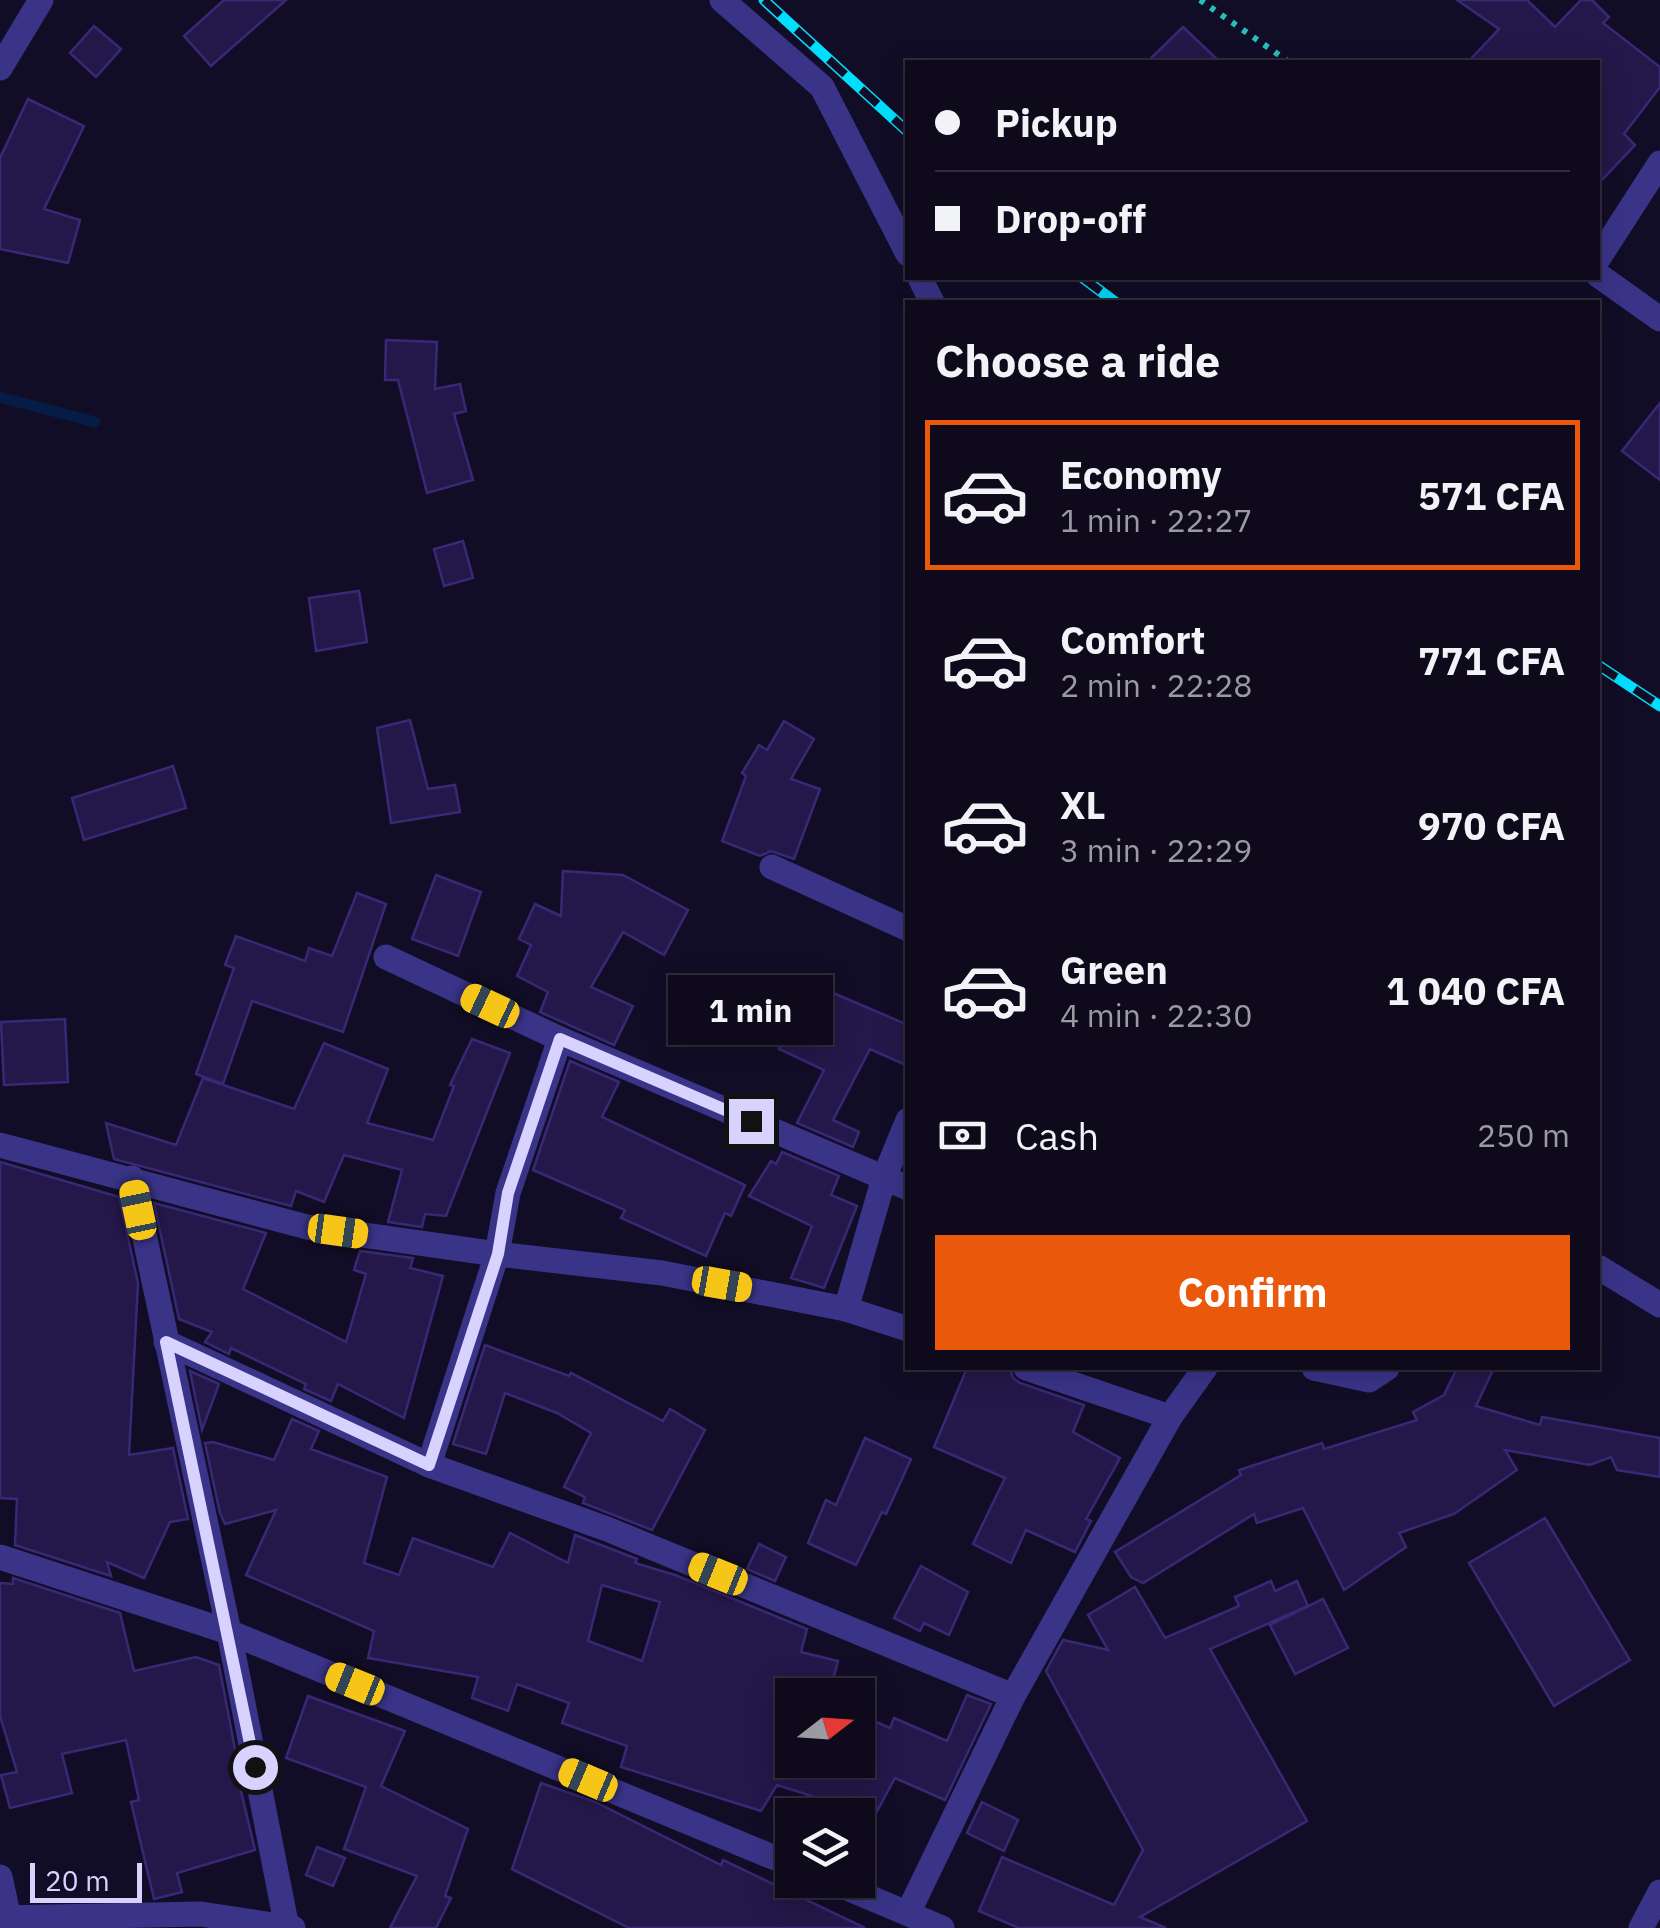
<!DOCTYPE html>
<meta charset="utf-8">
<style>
:root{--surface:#0e0a1c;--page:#171325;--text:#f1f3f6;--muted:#9b9aa3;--line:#2e2b3b;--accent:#ea580c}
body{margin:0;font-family:"IBM Plex Sans",sans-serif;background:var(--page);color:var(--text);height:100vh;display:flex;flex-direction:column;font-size:38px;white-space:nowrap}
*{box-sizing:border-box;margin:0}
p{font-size:32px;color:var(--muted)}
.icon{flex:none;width:55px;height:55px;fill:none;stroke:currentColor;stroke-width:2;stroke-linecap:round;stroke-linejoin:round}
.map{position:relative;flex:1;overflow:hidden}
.side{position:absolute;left:905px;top:300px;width:695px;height:1070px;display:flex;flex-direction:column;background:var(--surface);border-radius:0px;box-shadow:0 5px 25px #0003,0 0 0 2px var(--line)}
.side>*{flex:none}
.guide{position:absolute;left:905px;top:60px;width:695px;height:220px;border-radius:0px;box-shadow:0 5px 25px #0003,0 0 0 2px var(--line);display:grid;align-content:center;height:220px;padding:0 30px;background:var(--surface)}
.needle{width:65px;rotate:73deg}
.buttons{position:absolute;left:775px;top:1678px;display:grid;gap:20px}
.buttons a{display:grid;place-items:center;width:100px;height:100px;border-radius:0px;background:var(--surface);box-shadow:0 5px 25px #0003,0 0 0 2px var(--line);font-size:50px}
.scale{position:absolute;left:30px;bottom:25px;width:112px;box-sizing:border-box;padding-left:10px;border:5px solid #d8d2ff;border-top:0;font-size:28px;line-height:35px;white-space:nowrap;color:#d8d2ff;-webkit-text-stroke:8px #120d26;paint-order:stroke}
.end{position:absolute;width:45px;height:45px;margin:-22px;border:12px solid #d8d2ff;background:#111;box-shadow:0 0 0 5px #111}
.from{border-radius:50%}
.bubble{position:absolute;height:70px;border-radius:0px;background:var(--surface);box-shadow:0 5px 25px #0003,0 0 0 2px var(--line);font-size:32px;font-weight:700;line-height:70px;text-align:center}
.car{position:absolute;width:30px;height:60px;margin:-30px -15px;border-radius:12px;box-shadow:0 0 8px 2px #0007;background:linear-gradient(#f5c518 24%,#345 0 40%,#f5c518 0 76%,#345 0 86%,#f5c518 0)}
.guide b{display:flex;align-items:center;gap:35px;height:95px;font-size:38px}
.guide b+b{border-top:2px solid var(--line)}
.guide i{width:25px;height:25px;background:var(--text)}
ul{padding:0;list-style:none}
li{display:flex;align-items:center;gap:30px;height:150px;margin:0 20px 15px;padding:0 10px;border:5px solid transparent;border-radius:0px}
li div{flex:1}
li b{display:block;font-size:38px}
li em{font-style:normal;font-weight:700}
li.active{border-color:var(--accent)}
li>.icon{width:90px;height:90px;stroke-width:1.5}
h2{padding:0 30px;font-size:45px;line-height:120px}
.pay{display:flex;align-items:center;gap:25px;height:110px;padding:0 30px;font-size:38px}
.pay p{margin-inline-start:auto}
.button{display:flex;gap:20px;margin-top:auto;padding:20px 30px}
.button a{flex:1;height:115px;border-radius:0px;background:var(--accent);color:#fff;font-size:40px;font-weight:700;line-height:115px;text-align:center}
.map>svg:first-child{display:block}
</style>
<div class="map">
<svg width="1660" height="1928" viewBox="0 0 1660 1928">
<rect width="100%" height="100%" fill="#120d26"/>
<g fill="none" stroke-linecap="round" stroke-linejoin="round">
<!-- stream -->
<path stroke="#061c46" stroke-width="11" d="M0 397 95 422"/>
</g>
<!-- building -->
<g fill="#231849" stroke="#392876" stroke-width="2.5" fill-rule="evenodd">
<path d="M224 0H286L211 66 184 36Z"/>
<path d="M1457 0H1527L1555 27 1581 0H1592L1609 17 1603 23 1660 67V87L1624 134 1635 145 1598 184V62H1468L1499 29Z"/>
<path d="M94 26 121 49 96 77 70 53Z"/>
<path d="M1183 27 1220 62H1147Z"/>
<path d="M28 99 84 126 44 209 80 220 68 263 0 249V158Z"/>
<path d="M386 340 437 342 435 389 460 384 466 411 454 414 473 480 427 493 398 380H385Z"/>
<path d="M1660 403V480L1622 451Z"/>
<path d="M463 541 473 578 444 586 434 549Z"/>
<path d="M359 591 367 642 316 651 309 598Z"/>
<path d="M410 720 428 789 455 785 460 812 391 823 377 728Z"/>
<path d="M784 721 814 739 791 779 820 789 794 859 771 851 760 856 722 841 746 776 742 773 759 745 767 750Z"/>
<path d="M173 766 186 808 84 840 72 798Z"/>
<path d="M563 871 623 875 688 910 664 955 623 932 591 987 633 1006 614 1045 540 1012 548 992 517 976 531 945 519 939 535 904 561 916Z"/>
<path d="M436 875 481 892 458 956 412 939Z"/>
<path d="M357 893 386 904 343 1032 252 1001 223 1084 196 1074 234 968 225 965 236 936 305 961 309 948 332 956Z"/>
<path d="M831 992 908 1025V1066L870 1049 833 1120 859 1132 853 1147 797 1123 824 1070 779 1049 804 995 823 1007Z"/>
<path d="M65 1019 68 1082 4 1085 1 1022Z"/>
<path d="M472 1039 510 1053 446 1216 425 1214 422 1227 388 1222 402 1170 344 1155 324 1202 296 1191 291 1206 114 1159 106 1123 176 1145 203 1078 294 1109 324 1043 388 1069 367 1123 433 1140 454 1086 450 1085Z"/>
<path d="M570 1061 619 1082 602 1117 745 1185 731 1216 725 1213 706 1256 621 1218 625 1210 533 1170Z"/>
<path d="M782 1152 839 1176 831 1195 857 1206 824 1288 791 1278 812 1226 749 1196 771 1161 776 1164Z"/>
<path d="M0 1162 119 1197 138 1283 129 1455 173 1448 188 1519 170 1522 144 1578 107 1562 111 1576 15 1545 17 1499 0 1498Z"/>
<path d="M154 1203 266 1233 243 1289 346 1342 366 1274 354 1270 360 1251 413 1258 410 1268 443 1276 404 1418 338 1384 331 1401 304 1389 306 1384 231 1348 229 1354 205 1342 212 1332 179 1319Z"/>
<path d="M485 1345 569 1376 571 1373 663 1421 670 1409 705 1430 652 1530 583 1503 585 1497 564 1487 591 1433 557 1413 505 1393 486 1454 453 1444Z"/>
<path d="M967 1368H1010L1013 1378 1020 1383 1084 1405 1073 1432 1120 1458 1086 1519 1091 1521 1075 1552 1026 1530 1011 1563 973 1544 1005 1478 934 1447Z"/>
<path d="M1457 1368H1494L1476 1406 1540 1425 1542 1417 1660 1438V1477L1617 1470 1611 1457 1590 1465 1505 1450 1517 1470 1454 1514 1399 1533 1406 1547 1344 1590 1303 1508 1257 1523 1254 1514 1143 1583 1131 1577 1115 1552 1241 1475 1239 1470 1322 1443 1324 1449 1417 1420 1413 1412 1444 1395Z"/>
<path d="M190 1371 219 1384 202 1430Z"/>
<path d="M292 1419 319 1431 311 1449 387 1477 364 1563 399 1575 413 1538 493 1567 510 1533 568 1563 575 1535 637 1559 635 1563 675 1575 807 1629 801 1652 838 1661 829 1695H792V1760H858V1714L890 1728 894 1718 947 1741 967 1695 991 1704 945 1800 895 1778 875 1815H835L840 1805 777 1785 761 1811 621 1767 627 1746 562 1723 569 1703 517 1684 508 1711 472 1698 478 1677 368 1658 374 1631 246 1575 276 1510 225 1524 220 1513 205 1443 213 1442 274 1460ZM602 1585 660 1602 642 1661 588 1641Z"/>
<path d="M865 1438 911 1459 886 1514 882 1512 856 1565 808 1543 826 1500 836 1505Z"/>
<path d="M1545 1518 1630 1660 1554 1706 1469 1563Z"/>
<path d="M759 1544 786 1557 775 1581 747 1569Z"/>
<path d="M921 1566 968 1592 949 1635 924 1623 920 1631 894 1618Z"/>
<path d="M13 1578 120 1613 134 1671 196 1657 219 1665 238 1765 235 1766 255 1850 177 1873 182 1892 154 1899 131 1802 139 1800 126 1740 62 1754 72 1793 10 1808 1 1775 17 1772 0 1716V1583L13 1584Z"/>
<path d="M1271 1581 1275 1591 1297 1581 1308 1606 1210 1649 1307 1821 1140 1917 1166 1928H1019L979 1911 1002 1857 1114 1905 1143 1850 1046 1671 1063 1640 1108 1650 1088 1615 1135 1587 1165 1638 1239 1606 1235 1597Z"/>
<path d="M1323 1599 1348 1648 1295 1674 1270 1625Z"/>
<path d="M308 1696 405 1731 381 1786 468 1829 445 1896 451 1898 436 1928H390L417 1876 344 1849 366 1787 286 1758Z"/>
<path d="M541 1783 595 1802 721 1865 723 1860 865 1928H629L512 1869Z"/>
<path d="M982 1802 1018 1820 1004 1851 967 1833Z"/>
<path d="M317 1847 345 1858 333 1886 306 1875Z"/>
</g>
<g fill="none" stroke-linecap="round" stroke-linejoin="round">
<!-- path -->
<path stroke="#26c0ba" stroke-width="6" stroke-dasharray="5 8" stroke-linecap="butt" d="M1200 0 1289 62"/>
<!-- minor -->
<g stroke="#3a3489" stroke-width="25">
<path d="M722 0 822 87 908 254"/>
<path d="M0 68 41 0"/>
<path d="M1598 259 1660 163"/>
<path d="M1598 275 1660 319"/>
<path d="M920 278 932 302"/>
<path d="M772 867 908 929"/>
<path d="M386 957 560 1039 908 1188"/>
<path d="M0 1145 307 1227 497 1254 662 1273 846 1309 908 1329"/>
<path d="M132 1178 229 1632 287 1928"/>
<path d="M1598 1267 1660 1305"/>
<path d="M846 1309 884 1178 908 1120"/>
<path d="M166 1342 429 1465 607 1529 1013 1696"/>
<path d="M1026 1368 1170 1417"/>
<path d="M1314 1368 1369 1380 1387 1368"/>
<path d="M429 1465 497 1254 508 1193 560 1039"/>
<path d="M0 1557 229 1632 792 1865"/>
<path d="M0 1877 11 1928"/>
<path d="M828 1880 942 1928"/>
<path d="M908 1913 1013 1696 1170 1417 1205 1368"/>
<path d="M0 1918 201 1914 293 1928"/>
<path d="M1641 1928 1660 1892"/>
</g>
<!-- rail casing -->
<g stroke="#00defd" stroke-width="11">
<g id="rail">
<path d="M764 0 908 132"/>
<path d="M1083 278 1115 302"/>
<path d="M1598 665 1660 706"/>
</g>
</g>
<!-- rail -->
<use href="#rail" stroke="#120d26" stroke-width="8" stroke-dasharray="22" stroke-linecap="butt"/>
</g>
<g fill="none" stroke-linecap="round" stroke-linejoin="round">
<!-- route -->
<path stroke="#d8d2ff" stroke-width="12" d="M255 1767 166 1342 429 1465 498 1254 508 1193 560 1039 751 1121"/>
</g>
</svg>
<div class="buttons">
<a><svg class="needle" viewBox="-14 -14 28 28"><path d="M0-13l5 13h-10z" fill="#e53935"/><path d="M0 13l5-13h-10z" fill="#9b9aa3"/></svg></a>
<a><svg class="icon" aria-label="layers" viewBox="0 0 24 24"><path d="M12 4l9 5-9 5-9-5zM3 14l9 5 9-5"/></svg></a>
</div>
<div class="scale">20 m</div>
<i class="end from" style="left:255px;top:1767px"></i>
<i class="end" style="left:751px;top:1121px"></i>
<div class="bubble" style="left:668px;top:975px;width:165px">1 min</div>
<i class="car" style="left:490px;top:1006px;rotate:295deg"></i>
<i class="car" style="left:138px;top:1210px;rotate:348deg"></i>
<i class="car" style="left:338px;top:1231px;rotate:98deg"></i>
<i class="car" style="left:722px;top:1284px;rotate:100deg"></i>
<i class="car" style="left:718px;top:1574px;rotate:292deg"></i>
<i class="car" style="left:355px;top:1684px;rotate:292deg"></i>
<i class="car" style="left:588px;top:1780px;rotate:293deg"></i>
<div class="guide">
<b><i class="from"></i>Pickup</b>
<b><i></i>Drop-off</b>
</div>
<section class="side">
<h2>Choose a ride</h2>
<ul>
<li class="active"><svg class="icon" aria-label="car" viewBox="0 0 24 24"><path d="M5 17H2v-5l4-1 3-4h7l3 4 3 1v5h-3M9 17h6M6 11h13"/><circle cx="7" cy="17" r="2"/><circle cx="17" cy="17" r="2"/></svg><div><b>Economy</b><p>1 min · 22:27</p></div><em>571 CFA</em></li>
<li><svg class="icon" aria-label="car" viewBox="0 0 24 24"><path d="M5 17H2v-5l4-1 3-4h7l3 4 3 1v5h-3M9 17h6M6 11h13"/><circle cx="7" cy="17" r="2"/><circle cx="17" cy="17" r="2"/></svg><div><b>Comfort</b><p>2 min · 22:28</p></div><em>771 CFA</em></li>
<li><svg class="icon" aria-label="car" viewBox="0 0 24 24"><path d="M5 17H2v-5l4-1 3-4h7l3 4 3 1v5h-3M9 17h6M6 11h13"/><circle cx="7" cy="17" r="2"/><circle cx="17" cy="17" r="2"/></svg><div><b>XL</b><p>3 min · 22:29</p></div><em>970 CFA</em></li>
<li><svg class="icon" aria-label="car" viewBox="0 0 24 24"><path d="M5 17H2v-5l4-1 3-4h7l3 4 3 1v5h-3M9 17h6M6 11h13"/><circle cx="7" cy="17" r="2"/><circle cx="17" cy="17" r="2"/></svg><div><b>Green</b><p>4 min · 22:30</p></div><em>1 040 CFA</em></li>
</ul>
<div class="pay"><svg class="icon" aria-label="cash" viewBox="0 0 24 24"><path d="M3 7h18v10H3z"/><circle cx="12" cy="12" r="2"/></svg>Cash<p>250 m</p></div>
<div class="button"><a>Confirm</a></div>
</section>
</div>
